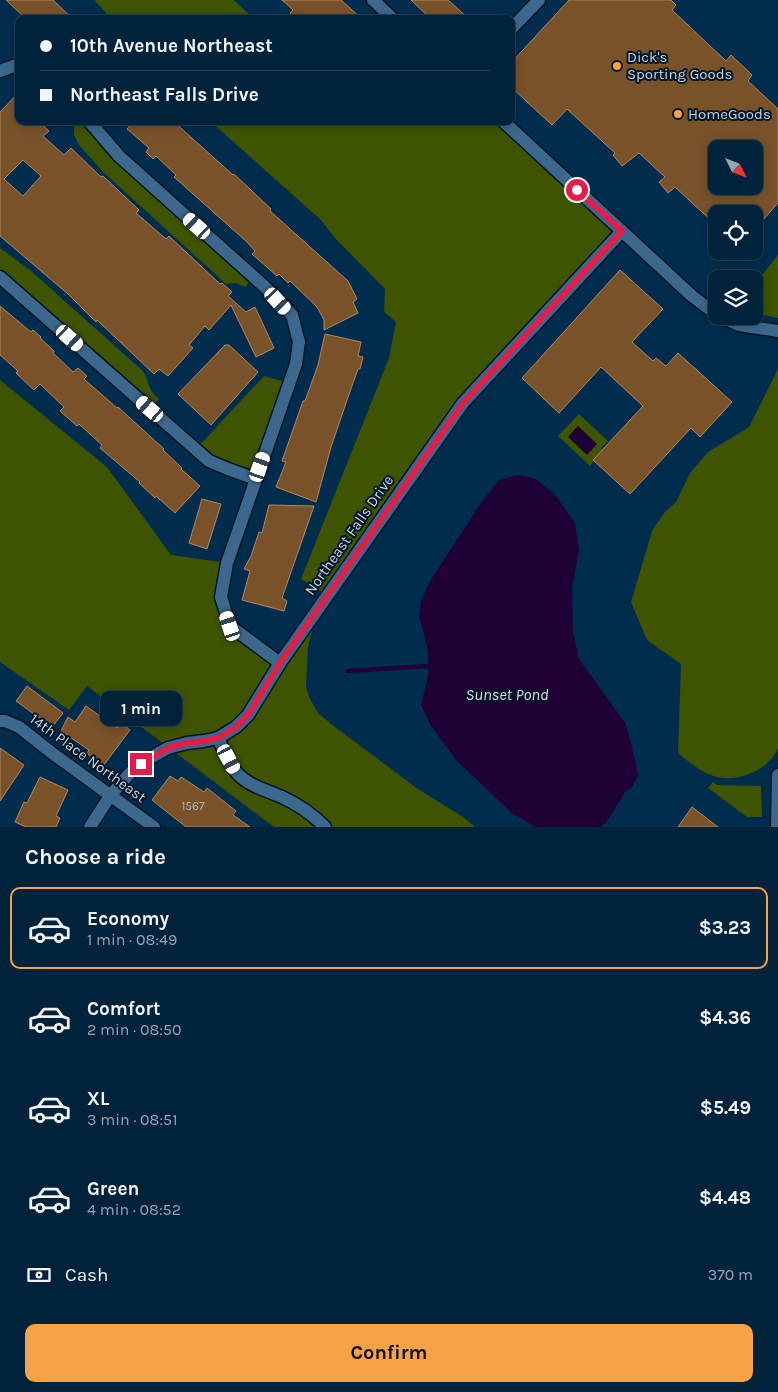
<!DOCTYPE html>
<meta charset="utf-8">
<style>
:root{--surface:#00223a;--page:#0e2f45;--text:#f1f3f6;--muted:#95a4af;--line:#223f54;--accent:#f6a246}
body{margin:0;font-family:Karla,sans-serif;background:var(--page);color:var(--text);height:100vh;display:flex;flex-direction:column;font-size:19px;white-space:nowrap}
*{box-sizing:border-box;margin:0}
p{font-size:16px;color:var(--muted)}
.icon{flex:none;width:28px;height:28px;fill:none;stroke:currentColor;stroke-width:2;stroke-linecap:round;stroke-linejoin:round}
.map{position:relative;height:827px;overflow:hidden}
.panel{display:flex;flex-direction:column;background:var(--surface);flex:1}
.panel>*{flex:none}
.top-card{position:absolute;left:15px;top:15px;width:500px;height:110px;border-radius:10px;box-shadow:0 2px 12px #0003,0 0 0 1px var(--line);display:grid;align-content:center;height:110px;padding:0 25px;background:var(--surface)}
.needle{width:32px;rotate:132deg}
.buttons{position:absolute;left:708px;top:140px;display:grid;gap:10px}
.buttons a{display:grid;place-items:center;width:55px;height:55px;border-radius:10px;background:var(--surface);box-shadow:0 2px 12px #0003,0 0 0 1px var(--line);font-size:25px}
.end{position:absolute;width:22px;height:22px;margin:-11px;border:6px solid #e11d48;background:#fff;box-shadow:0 0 0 2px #fff}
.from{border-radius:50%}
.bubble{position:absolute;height:35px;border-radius:10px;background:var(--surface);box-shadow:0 2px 12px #0003,0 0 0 1px var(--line);font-size:16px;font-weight:700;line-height:35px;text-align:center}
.car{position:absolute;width:15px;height:30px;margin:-15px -8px;border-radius:6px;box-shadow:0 0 4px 1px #0007;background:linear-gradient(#fff 24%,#345 0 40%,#fff 0 76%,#345 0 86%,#fff 0)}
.top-card b{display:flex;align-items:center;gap:18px;height:48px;font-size:19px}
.top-card b+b{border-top:1px solid var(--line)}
.top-card i{width:12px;height:12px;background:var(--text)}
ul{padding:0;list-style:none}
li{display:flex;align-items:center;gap:15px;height:82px;margin:0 10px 8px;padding:0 15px;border:2px solid transparent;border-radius:10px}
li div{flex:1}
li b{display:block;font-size:19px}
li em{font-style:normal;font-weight:700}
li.on{border-color:var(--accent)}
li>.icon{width:45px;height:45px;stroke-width:1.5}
h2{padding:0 25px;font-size:22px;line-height:60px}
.pay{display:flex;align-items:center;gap:12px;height:55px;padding:0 25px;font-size:19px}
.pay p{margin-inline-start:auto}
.cta{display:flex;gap:10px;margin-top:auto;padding:10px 25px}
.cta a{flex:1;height:58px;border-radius:10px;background:var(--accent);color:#111;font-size:20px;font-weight:700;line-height:58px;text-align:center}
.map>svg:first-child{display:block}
</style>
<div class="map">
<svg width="778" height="827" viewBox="0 0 778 827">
<rect width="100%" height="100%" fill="#002d4e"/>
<!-- green -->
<g fill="#3e5400">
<path d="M94 0H234L254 19H112Z"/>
<path d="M80 121H89L254 277 245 287 236 283 226 284 103 172 79 145 74 135V127Z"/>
<path d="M210 121H365L368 124 387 121H503L622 231 463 403 327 595 301 579 389 358 396 322 384 312 385 289 334 237 321 220Z"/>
<path d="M0 248 30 270 143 371C151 385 146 387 159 399L150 409 0 277Z"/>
<path d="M778 255V318L754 313V285Z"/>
<path d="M778 369V748C769 771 734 785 711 775 699 771 688 761 678 753L681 664 647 640 631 602 652 531 664 513 676 502 690 473 708 452 749 427Z"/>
<path d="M264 376 289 383 256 479 196 449Z"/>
<path d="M0 380 107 467 171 555 227 563 221 597 230 626 280 663 317 610 308 647 306 686 309 697 318 713 335 727 418 789 463 817 475 827H274L87 686 69 710 0 662Z"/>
<path d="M579 414 608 441 601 448 603 450 590 466 558 436Z"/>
<path d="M713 782 717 785 761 786 762 817H747L708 788Z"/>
</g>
<!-- water -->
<g fill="#200136">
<path d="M578 426 597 444 587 455 568 437Z"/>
<path d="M518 475 536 479 556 496 575 523 579 550 572 587 573 631 579 659 626 724 633 751 638 775 632 787 625 792 606 823 600 827H536L513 814 457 761 431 726 421 705 427 681 429 666 427 646 419 615 421 601 430 581 481 503 499 480Z"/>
</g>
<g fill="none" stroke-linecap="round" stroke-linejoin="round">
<!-- stream -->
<path stroke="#200136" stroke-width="4.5" d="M348 671 429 666"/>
</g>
<!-- building -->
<g fill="#79522a" stroke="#b2885f" fill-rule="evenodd">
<path d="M6 0H53L73 19H26Z"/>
<path d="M282 0H341L362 19H296L290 13 293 10Z"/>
<path d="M411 0H448L469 19H431Z"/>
<path d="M569 0H671L676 5 672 10 726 61 731 55 752 75 748 81 778 109V203L754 230V214H716V225L675 187 668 193 659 182 665 177 639 153 622 166 613 155 615 153 567 109 552 125 511 87V63ZM716 149H754V186H716Z"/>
<path d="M19 92V121H38L49 131 43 136 64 155 71 148 101 177 103 176 139 210 136 213 166 239 169 236 220 284 222 283 232 292 228 296 246 312 255 307 274 348 256 357 231 305 209 330 205 326 189 345 193 348 168 376 159 369 154 374 97 320 96 322 68 294 0 236V112ZM23 160 41 176 23 196 4 179Z"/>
<path d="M134 121H173L233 175 234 174 271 209 270 211 348 281 357 299 353 302 358 313 324 330V320L317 307 290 281 288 283 279 274 277 276 252 254 255 251 247 242 174 177 176 175 156 156 153 159 146 152 149 148 127 129Z"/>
<path d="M620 270 663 309 632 342 653 361 656 358 666 366 678 353 732 402 700 437 691 428 630 494 593 460 643 406 601 367 559 413 522 378Z"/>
<path d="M0 306 31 332 33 330 41 337 40 338 54 351 53 353 73 372 78 368 87 376 84 379 117 408 118 407 164 449 163 450 182 468 181 469 200 486 175 513 156 496 155 498 139 483 140 482 100 448 102 445 79 424 77 426 60 411 64 407 40 384 34 390 16 373 18 371 0 355Z"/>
<path d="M325 334 361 342 358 356 363 357 360 369H358L347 400 331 447 316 502 276 487 286 462 282 461 303 401H305L318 365Z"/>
<path d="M225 345H229L258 372 211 425 178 394Z"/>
<path d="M202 499 221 504 207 549 189 543Z"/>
<path d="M269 505 314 506 282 598 287 601 284 611 242 600 250 571 244 569 251 556 259 532 262 533Z"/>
<path d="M27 686 63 713 52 727 16 701Z"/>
<path d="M86 706 117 728 121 723 130 730 103 766 87 753 89 750 61 731 68 717 75 722Z"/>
<path d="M0 748 24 765 0 801Z"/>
<path d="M170 776 178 781 181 777 204 792 207 788 236 811 233 815 250 827H186L152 800Z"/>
<path d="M40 777 68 790 56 816 60 818 56 827H26L15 822 24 802 27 803Z"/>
<path d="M692 807 718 827H678Z"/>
</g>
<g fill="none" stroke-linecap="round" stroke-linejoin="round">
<!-- minor casing -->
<g stroke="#011527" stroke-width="15">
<g id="minor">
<path d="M373 0 393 19"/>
<path d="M511 29 539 0"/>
<path d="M0 71 19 64"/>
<path d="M89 121 119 156 265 287 292 315 299 342 296 364 227 563 221 597 230 626 280 663"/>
<path d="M503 121 692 296 716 314"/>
<path d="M0 277 209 461 228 469 256 479"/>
<path d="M720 316 739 325 778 331"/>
<path d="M0 721H5L19 727 52 753 154 827"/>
<path d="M218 738C223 748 228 763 236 772 249 787 267 790 284 798 299 805 313 815 325 827"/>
<path d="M90 827 110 796 130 773 141 763 168 748 187 743 204 741 218 738 236 727 248 715 280 663 463 403 622 231"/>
<path d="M777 827 778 775"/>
</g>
</g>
<!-- minor -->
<use href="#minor" stroke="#3c688d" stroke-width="12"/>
</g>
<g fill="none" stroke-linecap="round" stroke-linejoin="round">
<!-- route -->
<path stroke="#e11d48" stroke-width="6" d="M141 764 168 748 187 743 204 741 218 738 236 727 248 715 280 663 463 403 622 231 577 190"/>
</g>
<!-- markers -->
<g fill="#f6a246" stroke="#041524" stroke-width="2">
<circle cx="617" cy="66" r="5"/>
<circle cx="678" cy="114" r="5"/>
</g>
<g text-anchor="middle" stroke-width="4" stroke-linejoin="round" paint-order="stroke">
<!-- number labels -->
<g font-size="12" fill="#adb5ba">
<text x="193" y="810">1567</text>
</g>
<!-- poi labels -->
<g font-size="15" fill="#bed6ea" stroke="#041524" text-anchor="start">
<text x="627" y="62">Dick's<tspan x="627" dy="17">Sporting Goods</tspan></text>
<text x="688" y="119">HomeGoods</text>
</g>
<!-- street labels -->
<g font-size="15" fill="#bed6ea" stroke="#041524">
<text transform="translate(349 535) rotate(-55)" y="5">Northeast Falls Drive</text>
<text transform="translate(88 758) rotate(36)" y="5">14th Place Northeast</text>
</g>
<!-- water labels -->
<g font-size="16" font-style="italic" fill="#e1d5f0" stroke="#041524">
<text x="507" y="700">Sunset Pond</text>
</g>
</g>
</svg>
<div class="buttons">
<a><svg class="needle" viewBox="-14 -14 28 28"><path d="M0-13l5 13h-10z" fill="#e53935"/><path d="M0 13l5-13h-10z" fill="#95a4af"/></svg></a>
<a><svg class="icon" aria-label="locate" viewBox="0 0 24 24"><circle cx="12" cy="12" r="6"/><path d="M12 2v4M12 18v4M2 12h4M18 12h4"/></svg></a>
<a><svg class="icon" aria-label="layers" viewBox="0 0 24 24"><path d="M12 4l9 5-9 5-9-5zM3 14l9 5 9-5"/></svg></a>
</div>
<i class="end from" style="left:577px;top:190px"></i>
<i class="end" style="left:141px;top:764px"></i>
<div class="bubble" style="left:100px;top:691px;width:82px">1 min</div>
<i class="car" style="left:197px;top:226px;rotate:312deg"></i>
<i class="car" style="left:278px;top:301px;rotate:137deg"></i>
<i class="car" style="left:70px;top:338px;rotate:132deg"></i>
<i class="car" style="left:150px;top:409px;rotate:311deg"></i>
<i class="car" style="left:260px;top:467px;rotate:19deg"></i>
<i class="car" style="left:230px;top:626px;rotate:342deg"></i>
<i class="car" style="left:229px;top:759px;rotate:152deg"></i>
<div class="top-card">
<b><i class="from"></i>10th Avenue Northeast</b>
<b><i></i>Northeast Falls Drive</b>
</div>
</div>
<section class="panel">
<h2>Choose a ride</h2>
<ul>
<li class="on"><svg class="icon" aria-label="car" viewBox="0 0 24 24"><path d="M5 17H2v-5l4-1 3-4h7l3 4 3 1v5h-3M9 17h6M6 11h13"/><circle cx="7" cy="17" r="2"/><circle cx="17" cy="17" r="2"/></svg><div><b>Economy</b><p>1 min · 08:49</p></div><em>$3.23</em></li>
<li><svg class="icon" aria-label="car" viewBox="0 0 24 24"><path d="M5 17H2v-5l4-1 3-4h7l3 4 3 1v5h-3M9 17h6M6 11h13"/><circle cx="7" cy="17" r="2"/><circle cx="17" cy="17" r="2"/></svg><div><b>Comfort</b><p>2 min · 08:50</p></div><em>$4.36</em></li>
<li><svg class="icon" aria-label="car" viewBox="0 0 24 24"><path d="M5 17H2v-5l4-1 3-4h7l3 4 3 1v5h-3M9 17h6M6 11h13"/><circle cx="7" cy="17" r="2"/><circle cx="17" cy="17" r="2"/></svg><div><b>XL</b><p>3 min · 08:51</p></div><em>$5.49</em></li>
<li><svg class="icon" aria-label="car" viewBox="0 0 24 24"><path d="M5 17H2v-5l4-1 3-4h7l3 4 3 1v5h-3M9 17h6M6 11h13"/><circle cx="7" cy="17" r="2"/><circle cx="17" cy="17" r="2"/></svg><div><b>Green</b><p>4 min · 08:52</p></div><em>$4.48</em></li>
</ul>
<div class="pay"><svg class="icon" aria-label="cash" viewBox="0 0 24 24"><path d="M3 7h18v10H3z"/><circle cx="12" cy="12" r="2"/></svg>Cash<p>370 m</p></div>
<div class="cta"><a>Confirm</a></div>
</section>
